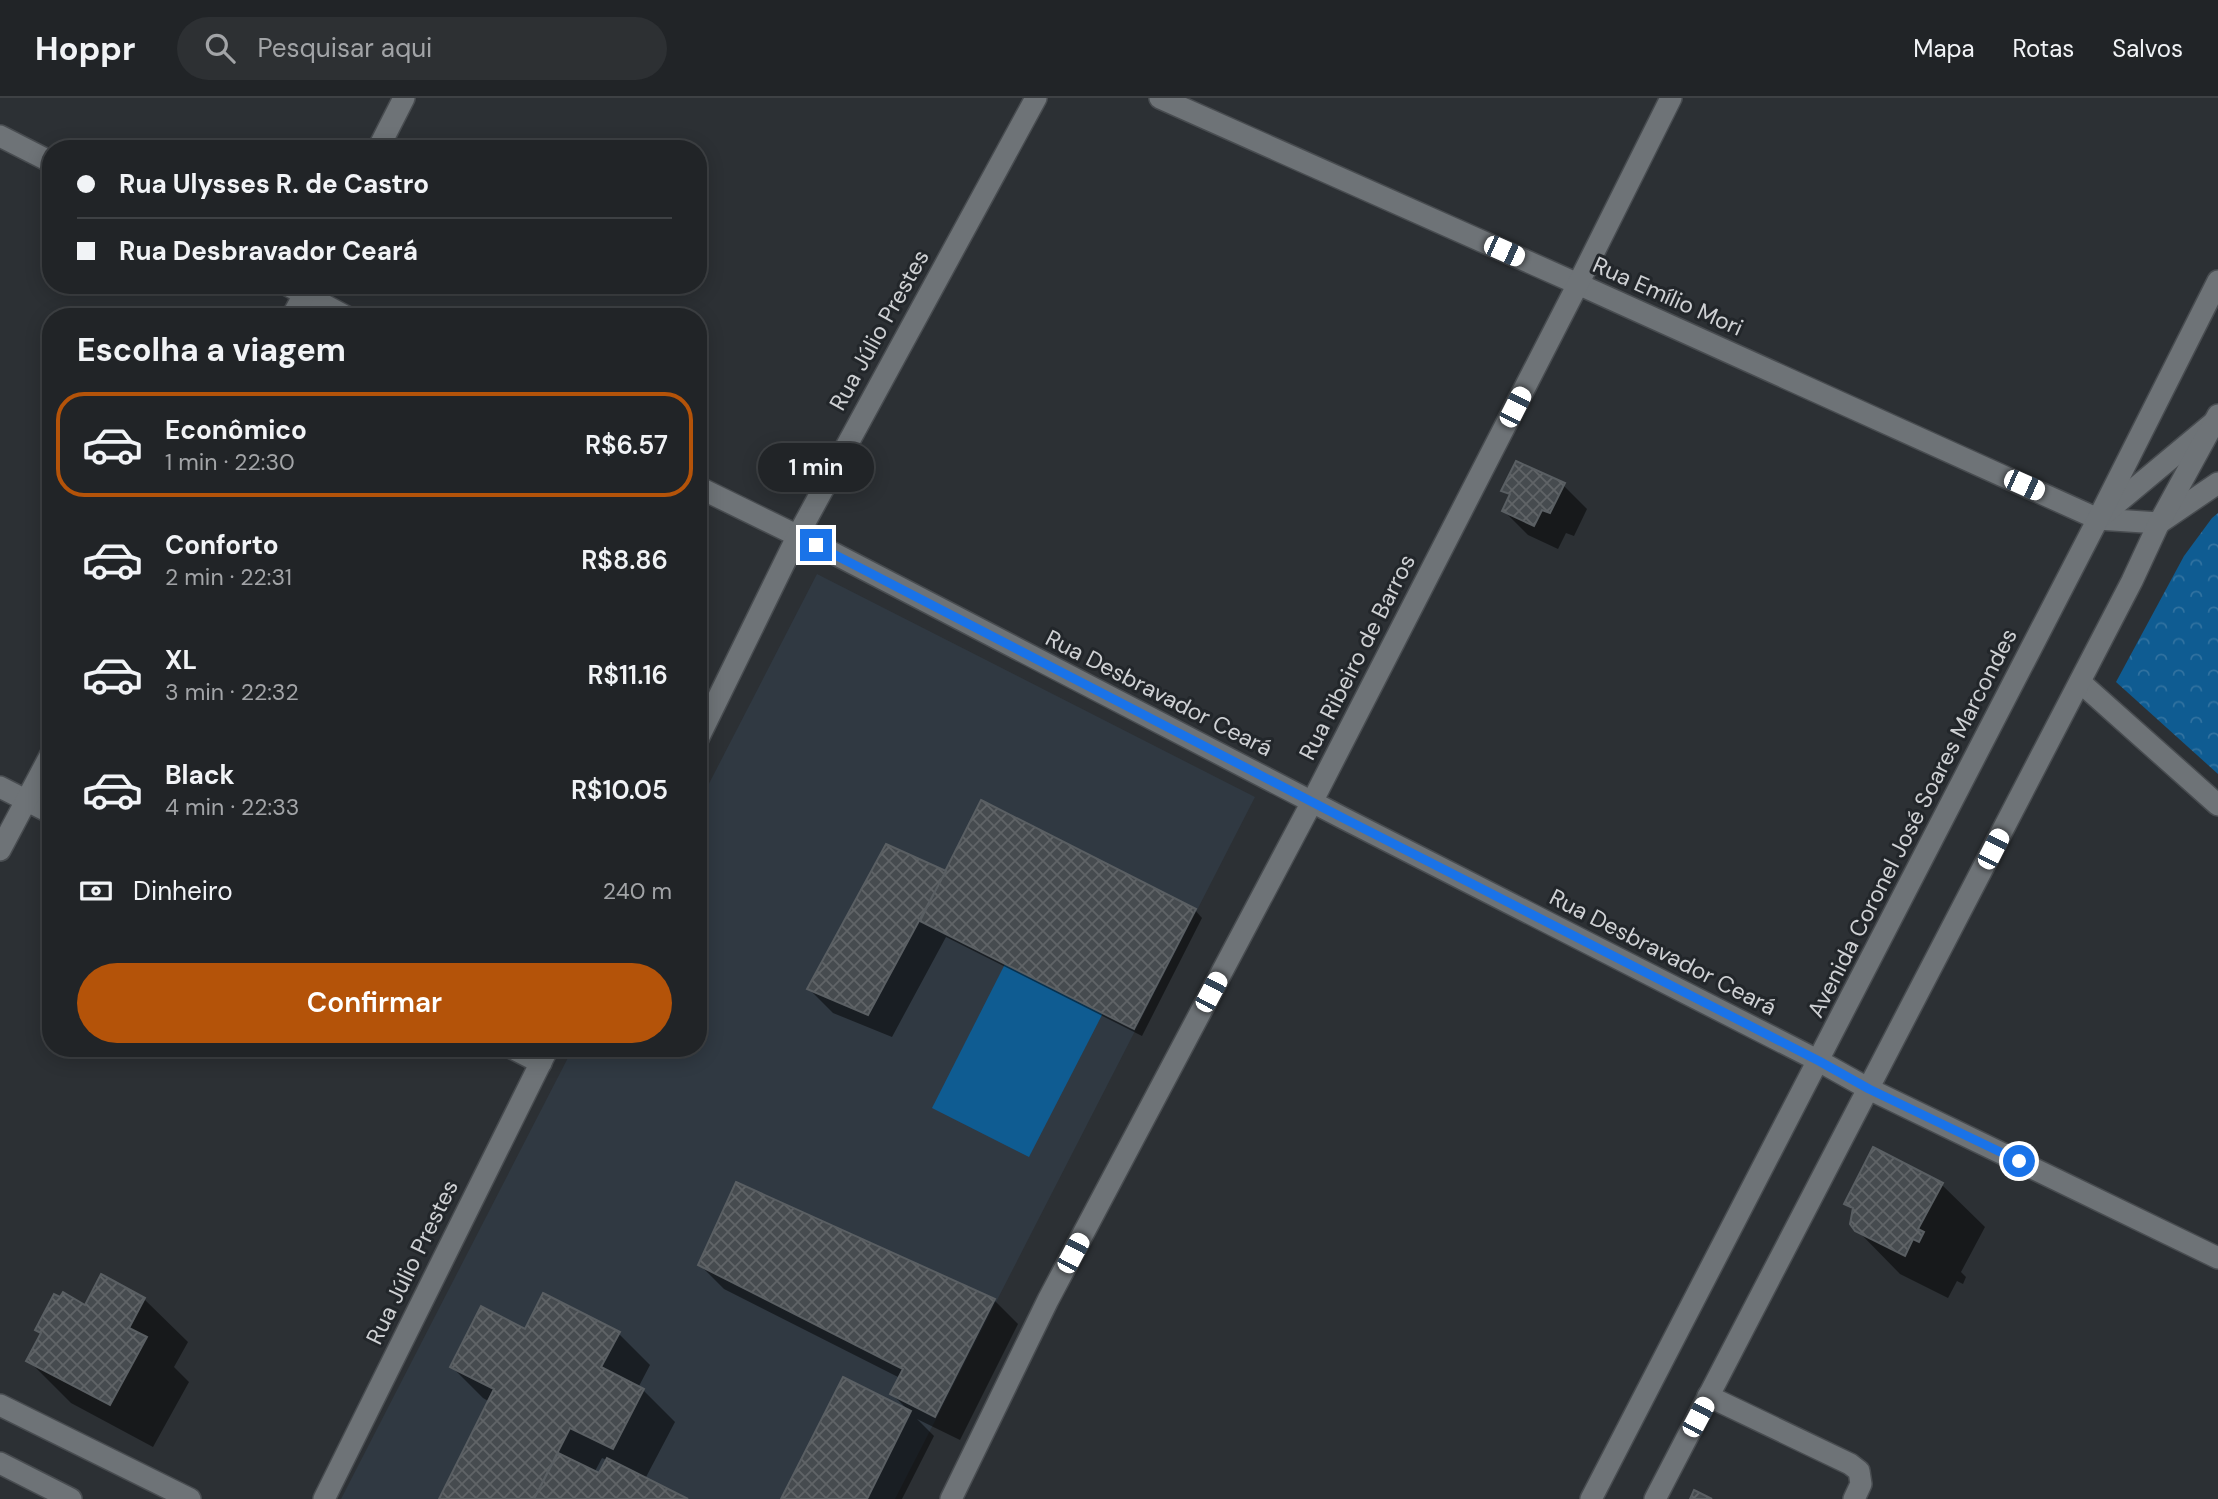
<!DOCTYPE html>
<html lang="pt">
<meta charset="utf-8">
<style>
:root{--surface:#212427;--page:#2d3033;--text:#f1f3f6;--muted:#a2a4a7;--line:#3e4144;--accent:#b45309}
body{margin:0;font-family:"DM Sans",sans-serif;background:var(--page);color:var(--text);height:100vh;display:flex;flex-direction:column;font-size:26px;white-space:nowrap}
*{box-sizing:border-box;margin:0}
p{font-size:23px;color:var(--muted)}
.icon{flex:none;width:38px;height:38px;fill:none;stroke:currentColor;stroke-width:2;stroke-linecap:round;stroke-linejoin:round}
.map{position:relative;flex:1;overflow:hidden}
.side{position:absolute;left:42px;top:210px;width:665px;height:749px;display:flex;flex-direction:column;background:var(--surface);border-radius:28px;box-shadow:0 4px 18px #0003,0 0 0 2px var(--line)}
.side>*{flex:none}
.hud{position:absolute;left:42px;top:42px;width:665px;height:154px;border-radius:28px;box-shadow:0 4px 18px #0003,0 0 0 2px var(--line);display:grid;align-content:center;height:154px;padding:0 35px;background:var(--surface)}
.end{position:absolute;width:32px;height:32px;margin:-16px;border:9px solid #1a73e8;background:#fff;box-shadow:0 0 0 4px #fff}
.from{border-radius:50%}
.bubble{position:absolute;height:49px;border-radius:24px;background:var(--surface);box-shadow:0 4px 18px #0003,0 0 0 2px var(--line);font-size:23px;font-weight:600;line-height:49px;text-align:center}
.car{position:absolute;width:21px;height:42px;margin:-21px -10px;border-radius:9px;box-shadow:0 0 5px 2px #0007;background:linear-gradient(#fff 24%,#345 0 40%,#fff 0 76%,#345 0 86%,#fff 0)}
.hud b{display:flex;align-items:center;gap:24px;height:66px;font-size:26px}
.hud b+b{border-top:2px solid var(--line)}
.hud i{width:18px;height:18px;background:var(--text)}
ul{padding:0;list-style:none}
li{display:flex;align-items:center;gap:21px;height:105px;margin:0 14px 10px;padding:0 21px;border:4px solid transparent;border-radius:28px}
li div{flex:1}
li b{display:block;font-size:26px}
li em{font-style:normal;font-weight:600}
li.current{border-color:var(--accent)}
li>.icon{width:63px;height:63px;stroke-width:1.5}
h2{padding:0 35px;font-size:32px;line-height:84px}
.pay{display:flex;align-items:center;gap:18px;height:77px;padding:0 35px;font-size:26px}
.pay p{margin-inline-start:auto}
.action{display:flex;gap:14px;margin-top:auto;padding:14px 35px}
.action a{flex:1;height:80px;border-radius:42px;background:var(--accent);color:#fff;font-size:28px;font-weight:600;line-height:80px;text-align:center}
header{display:flex;align-items:center;gap:42px;box-sizing:border-box;height:98px;padding:0 35px;background:var(--surface);border-bottom:2px solid var(--line)}
header strong{font-size:33px}
nav{display:flex;gap:38px;margin-inline-start:auto;font-size:24px}
.search{width:490px;height:63px;background:var(--page);display:flex;align-items:center;gap:18px;box-sizing:border-box;padding:0 24px;border-radius:38px;color:var(--muted);font-size:26px}
.map>svg:first-child{display:block}
</style>
<header>
<strong>Hoppr</strong>
<div class="search"><svg class="icon" aria-label="search" viewBox="0 0 24 24"><circle cx="10" cy="10" r="6"/><path d="M15 15l6 6"/></svg>Pesquisar aqui</div>
<nav><a>Mapa</a><a>Rotas</a><a>Salvos</a></nav>
</header>
<div class="map">
<svg width="2218" height="1401" viewBox="0 0 2218 1401">
<defs>
<pattern id="forest-crowns" width="20" height="18" patternUnits="userSpaceOnUse" patternTransform="scale(1.75)"><rect width="20" height="18" fill="#0f5c92"/><path d="M2 6a3 3 0 1 1 6 0M12 15a3 3 0 1 1 6 0" fill="none" stroke="#3172a0"/></pattern>
<pattern id="building-cross-hatch" width="8" height="8" patternUnits="userSpaceOnUse" patternTransform="scale(1.75)"><rect width="8" height="8" fill="#464b4f"/><path d="M0 0l8 8M0 8l8-8" fill="none" stroke="#606467"/></pattern>
</defs>
<rect width="100%" height="100%" fill="#2c3034"/>
<!-- built -->
<path fill="#303942" d="M817 476 1255 699 895 1401H341L573 950H698V707Z"/>
<!-- grass -->
<path fill="#0f5c92" d="M1005 866 1103 915 1029 1059 932 1010Z"/>
<!-- forest -->
<path fill="url(#forest-crowns)" d="M2218 415V676L2116 584 2184 458 2212 420Z"/>
<!-- shadow -->
<g fill="#0007" fill-rule="evenodd">
<path d="M1563 387 1587 411 1574 438 1566 435 1558 451 1528 437 1504 413 1511 399 1504 392Z"/>
<path d="M946 775 1195 812 1202 820 1142 938 946 839 892 939 833 915 809 891Z"/>
<path d="M1941 1086 1985 1129 1961 1174 1966 1179 1963 1186 1957 1183 1948 1200 1900 1176 1856 1131 1854 1113 1846 1105Z"/>
<path d="M700 1167 994 1202 1018 1226 960 1342 917 1321 934 1338 902 1401H783L909 1313 892 1296 900 1280 724 1191Z"/>
<path d="M144 1201 188 1244 174 1269 189 1284 153 1349 71 1305 28 1262 42 1237 37 1231 86 1209Z"/>
<path d="M526 1233 619 1236 650 1267 638 1290 643 1292 675 1324 645 1381 685 1401H441L490 1304 483 1300 452 1269ZM602 1360 607 1362 599 1378 594 1375Z"/>
</g>
<!-- building -->
<g fill="url(#building-cross-hatch)" stroke="#5a5f63" stroke-width="2">
<path d="M1516 363 1565 385 1550 415 1542 412 1534 428 1502 413 1510 396 1501 393Z"/>
<path d="M981 702 1196 811 1134 931 920 823Z"/>
<path d="M886 746 946 773 868 917 807 891Z"/>
<path d="M1873 1049 1943 1085 1918 1131 1924 1134 1919 1144 1913 1141 1905 1158 1855 1133 1850 1126 1853 1110 1844 1106Z"/>
<path d="M736 1084 995 1201 935 1319 890 1296 903 1271 698 1167Z"/>
<path d="M101 1176 145 1200 129 1230 147 1239 110 1307 26 1263 41 1235 35 1232 54 1196 60 1199 63 1194 85 1207Z"/>
<path d="M543 1195 620 1234 601 1269 644 1291 613 1351 570 1330 534 1401H439L494 1291 450 1269 481 1208 525 1231Z"/>
<path d="M843 1279 911 1313 867 1401H781Z"/>
<path d="M558 1355 599 1375 607 1360 688 1401H534Z"/>
<path d="M1694 1392 1712 1401H1690Z"/>
</g>
<g fill="none" stroke-linecap="round" stroke-linejoin="round">
<!-- service casing -->
<g stroke="#484c50" stroke-width="24">
<path id="service" d="M1708 1298 1850 1366 1859 1373 1861 1386 1854 1401"/>
</g>
<!-- minor casing -->
<g stroke="#484c50" stroke-width="24">
<g id="minor">
<path d="M1160 0 1578 186 2098 421 2159 425 2218 385"/>
<path d="M0 38 51 64"/>
<path d="M378 51 404 0"/>
<path d="M287 187 347 219"/>
<path d="M292 219 309 187"/>
<path d="M698 389 835 456 1343 720 1819 963 1869 991 2218 1160"/>
<path d="M2098 421 2213 325"/>
<path d="M2080 584 2218 707"/>
<path d="M698 641 798 437 1036 0"/>
<path d="M0 689 51 715"/>
<path d="M0 752 51 656"/>
<path d="M512 950 541 965"/>
<path d="M324 1401 548 950"/>
<path d="M951 1401 1048 1202 1312 704 1578 186 1671 0"/>
</g>
</g>
<!-- secondary casing -->
<g stroke="#484c50" stroke-width="24">
<g id="secondary">
<path d="M0 1307 190 1401"/>
<path d="M0 1365 71 1401"/>
<path d="M1591 1401 2098 421 2218 183"/>
<path d="M1655 1401 2132 483 2159 425 2218 317"/>
</g>
</g>
<!-- service -->
<use href="#service" stroke="#6e7377" stroke-width="21"/>
<!-- minor -->
<use href="#minor" stroke="#6e7377" stroke-width="21"/>
<!-- secondary -->
<use href="#secondary" stroke="#6e7377" stroke-width="21"/>
</g>
<g fill="none" stroke-linecap="round" stroke-linejoin="round">
<!-- route -->
<path stroke="#1a73e8" stroke-width="9" d="M816 447 1343 720 1819 963 1869 991 2019 1063"/>
</g>
<g text-anchor="middle" stroke-width="6" stroke-linejoin="round" paint-order="stroke">
<!-- street labels -->
<g font-size="23" fill="#cfd1d4" stroke="#22262a">
<text transform="translate(1668 198) rotate(24)" y="8">Rua Emílio Mori</text>
<text transform="translate(879 232) rotate(-61)" y="8">Rua Júlio Prestes</text>
<text transform="translate(1357 559) rotate(-63)" y="8">Rua Ribeiro de Barros</text>
<text transform="translate(1159 595) rotate(27)" y="8">Rua Desbravador Ceará</text>
<text transform="translate(1912 725) rotate(-63)" y="8">Avenida Coronel José Soares Marcondes</text>
<text transform="translate(1663 854) rotate(27)" y="8">Rua Desbravador Ceará</text>
<text transform="translate(412 1164) rotate(-64)" y="8">Rua Júlio Prestes</text>
</g>
</g>
</svg>
<i class="end from" style="left:2019px;top:1063px"></i>
<i class="end" style="left:816px;top:447px"></i>
<div class="bubble" style="left:758px;top:345px;width:116px">1 min</div>
<i class="car" style="left:1504px;top:153px;rotate:114deg"></i>
<i class="car" style="left:1515px;top:309px;rotate:27deg"></i>
<i class="car" style="left:2024px;top:387px;rotate:114deg"></i>
<i class="car" style="left:1993px;top:751px;rotate:27deg"></i>
<i class="car" style="left:1211px;top:894px;rotate:28deg"></i>
<i class="car" style="left:1073px;top:1155px;rotate:28deg"></i>
<i class="car" style="left:1698px;top:1319px;rotate:28deg"></i>
<div class="hud">
<b><i class="from"></i>Rua Ulysses R. de Castro</b>
<b><i></i>Rua Desbravador Ceará</b>
</div>
<section class="side">
<h2>Escolha a viagem</h2>
<ul>
<li class="current"><svg class="icon" aria-label="car" viewBox="0 0 24 24"><path d="M5 17H2v-5l4-1 3-4h7l3 4 3 1v5h-3M9 17h6M6 11h13"/><circle cx="7" cy="17" r="2"/><circle cx="17" cy="17" r="2"/></svg><div><b>Econômico</b><p>1 min · 22:30</p></div><em>R$6.57</em></li>
<li><svg class="icon" aria-label="car" viewBox="0 0 24 24"><path d="M5 17H2v-5l4-1 3-4h7l3 4 3 1v5h-3M9 17h6M6 11h13"/><circle cx="7" cy="17" r="2"/><circle cx="17" cy="17" r="2"/></svg><div><b>Conforto</b><p>2 min · 22:31</p></div><em>R$8.86</em></li>
<li><svg class="icon" aria-label="car" viewBox="0 0 24 24"><path d="M5 17H2v-5l4-1 3-4h7l3 4 3 1v5h-3M9 17h6M6 11h13"/><circle cx="7" cy="17" r="2"/><circle cx="17" cy="17" r="2"/></svg><div><b>XL</b><p>3 min · 22:32</p></div><em>R$11.16</em></li>
<li><svg class="icon" aria-label="car" viewBox="0 0 24 24"><path d="M5 17H2v-5l4-1 3-4h7l3 4 3 1v5h-3M9 17h6M6 11h13"/><circle cx="7" cy="17" r="2"/><circle cx="17" cy="17" r="2"/></svg><div><b>Black</b><p>4 min · 22:33</p></div><em>R$10.05</em></li>
</ul>
<div class="pay"><svg class="icon" aria-label="cash" viewBox="0 0 24 24"><path d="M3 7h18v10H3z"/><circle cx="12" cy="12" r="2"/></svg>Dinheiro<p>240 m</p></div>
<div class="action"><a>Confirmar</a></div>
</section>
</div>
